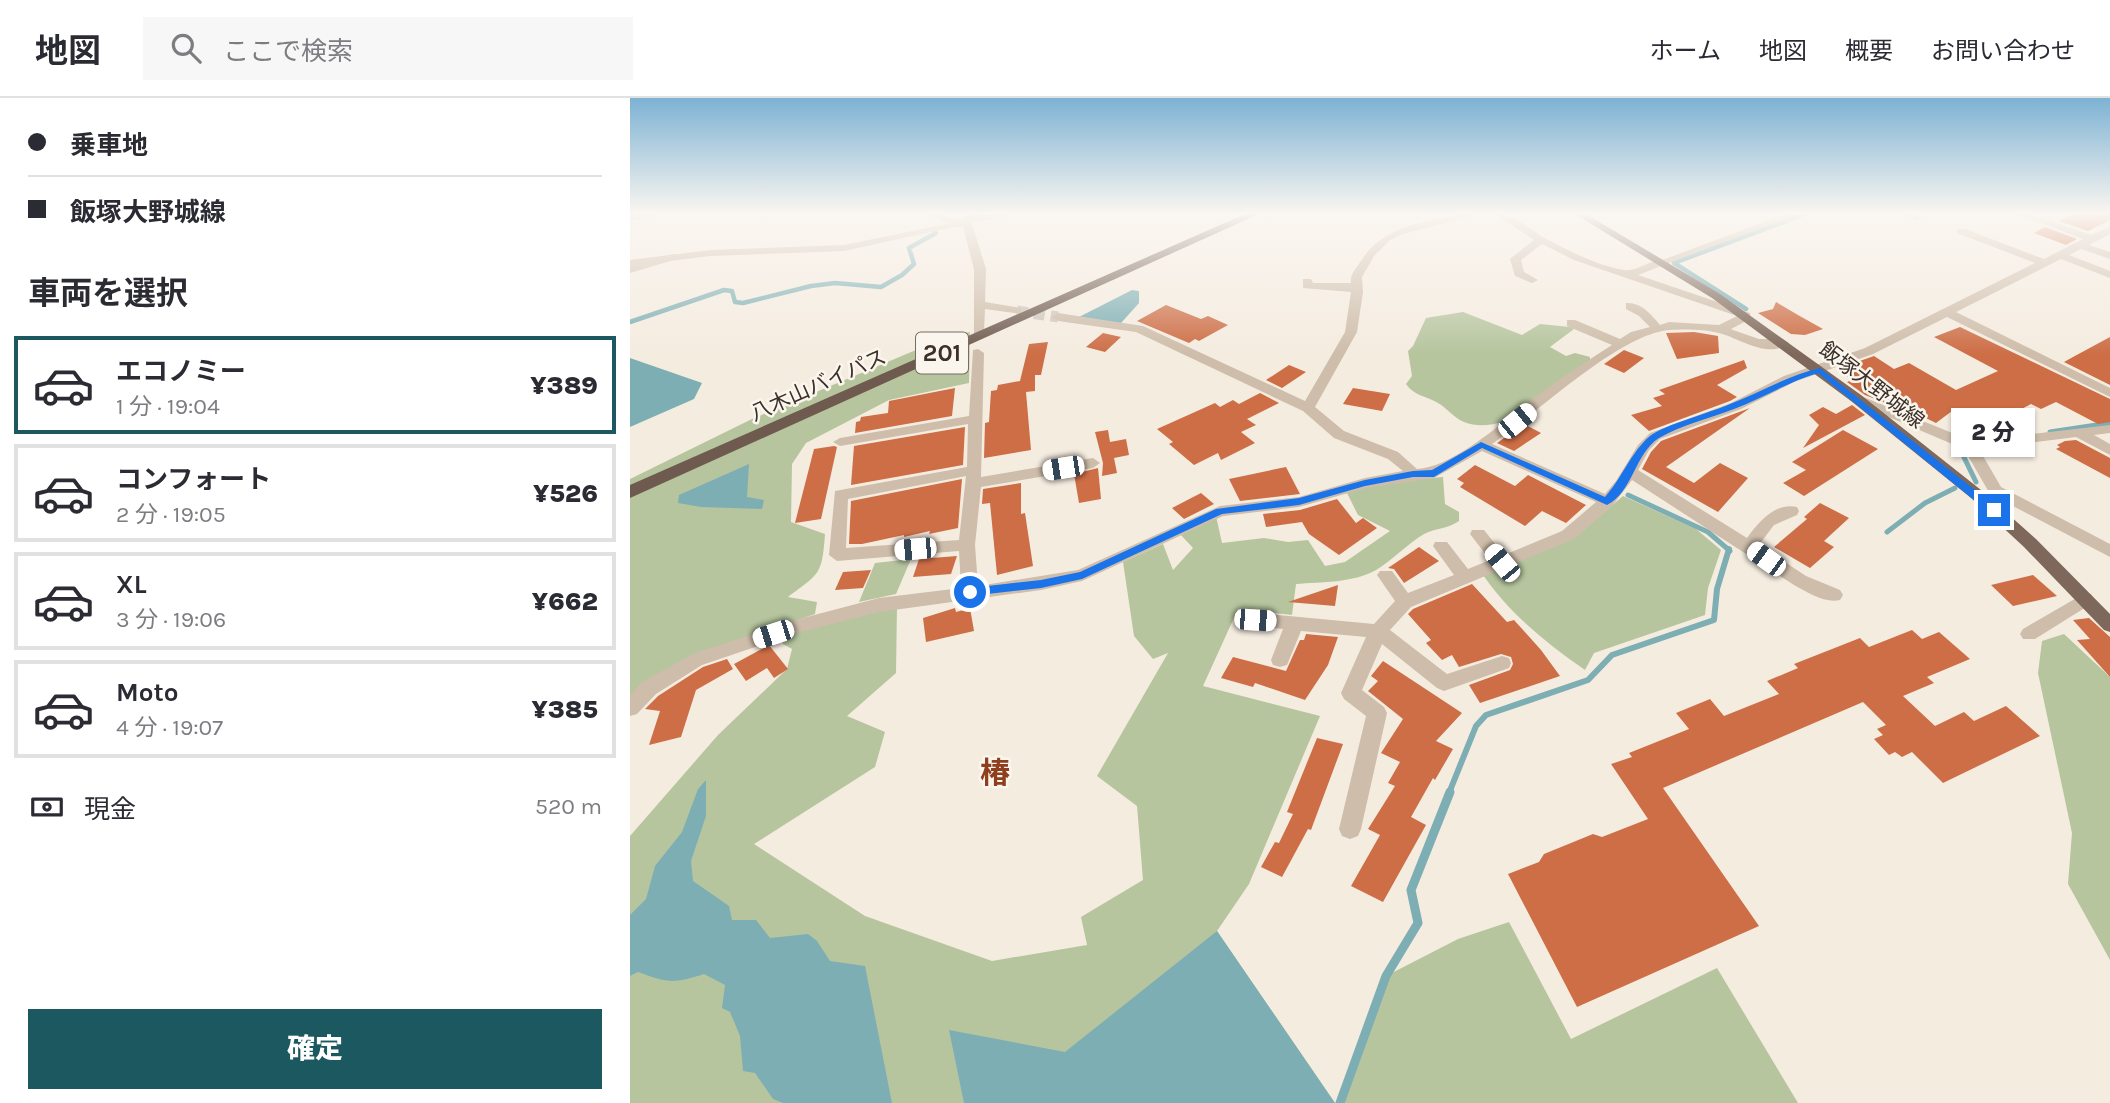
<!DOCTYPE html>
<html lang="ja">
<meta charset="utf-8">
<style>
:root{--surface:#fff;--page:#f7f7f7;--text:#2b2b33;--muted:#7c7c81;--line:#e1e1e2;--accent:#1c5860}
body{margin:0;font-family:Karla,"Noto Sans JP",sans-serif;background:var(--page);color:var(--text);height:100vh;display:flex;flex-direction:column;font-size:26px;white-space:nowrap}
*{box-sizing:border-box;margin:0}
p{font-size:23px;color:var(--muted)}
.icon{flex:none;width:38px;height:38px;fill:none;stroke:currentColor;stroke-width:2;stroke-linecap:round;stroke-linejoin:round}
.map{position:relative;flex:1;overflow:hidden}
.drawer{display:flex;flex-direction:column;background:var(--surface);width:630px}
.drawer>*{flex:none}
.top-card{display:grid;align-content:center;height:154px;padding:0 28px;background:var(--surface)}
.end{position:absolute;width:32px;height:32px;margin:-16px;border:9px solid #1a73e8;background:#fff;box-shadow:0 0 0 4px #fff}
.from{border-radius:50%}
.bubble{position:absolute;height:49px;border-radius:0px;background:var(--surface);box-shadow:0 2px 5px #0004;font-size:23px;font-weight:800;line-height:49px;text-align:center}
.car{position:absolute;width:21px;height:42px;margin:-21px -10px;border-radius:9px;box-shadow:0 0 5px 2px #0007;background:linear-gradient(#fff 24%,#345 0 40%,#fff 0 76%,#345 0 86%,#fff 0)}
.top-card b{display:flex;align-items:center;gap:24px;height:66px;font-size:26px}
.top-card b+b{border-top:2px solid var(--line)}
.top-card i{width:18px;height:18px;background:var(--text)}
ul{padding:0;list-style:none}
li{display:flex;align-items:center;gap:21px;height:98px;margin:0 14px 10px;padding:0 14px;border:4px solid var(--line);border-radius:0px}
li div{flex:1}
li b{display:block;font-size:26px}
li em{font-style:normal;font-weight:800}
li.selected{border-color:var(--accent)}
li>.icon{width:63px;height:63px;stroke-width:1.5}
h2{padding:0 28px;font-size:32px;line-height:84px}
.pay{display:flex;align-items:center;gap:18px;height:77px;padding:0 28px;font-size:26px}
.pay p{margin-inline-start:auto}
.action{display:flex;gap:14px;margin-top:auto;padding:14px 28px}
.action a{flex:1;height:80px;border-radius:0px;background:var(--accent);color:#fff;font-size:28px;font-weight:800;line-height:80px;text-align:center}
header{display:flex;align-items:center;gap:42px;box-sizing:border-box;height:98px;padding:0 35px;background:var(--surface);border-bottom:2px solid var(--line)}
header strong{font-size:33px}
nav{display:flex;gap:38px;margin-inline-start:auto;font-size:24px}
.search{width:490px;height:63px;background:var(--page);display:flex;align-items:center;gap:18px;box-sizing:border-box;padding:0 24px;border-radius:0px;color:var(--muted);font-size:26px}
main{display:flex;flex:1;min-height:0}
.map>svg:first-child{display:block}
</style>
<header>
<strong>地図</strong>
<div class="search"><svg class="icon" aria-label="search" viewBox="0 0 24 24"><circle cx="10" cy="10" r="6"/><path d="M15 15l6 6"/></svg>ここで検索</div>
<nav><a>ホーム</a><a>地図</a><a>概要</a><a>お問い合わせ</a></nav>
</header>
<main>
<section class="drawer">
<div class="top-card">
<b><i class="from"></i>乗車地</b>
<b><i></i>飯塚大野城線</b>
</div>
<h2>車両を選択</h2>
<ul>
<li class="selected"><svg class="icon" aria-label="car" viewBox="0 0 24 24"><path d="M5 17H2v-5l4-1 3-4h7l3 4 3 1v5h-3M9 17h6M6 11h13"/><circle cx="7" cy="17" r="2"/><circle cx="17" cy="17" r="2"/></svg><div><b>エコノミー</b><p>1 分 · 19:04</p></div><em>¥389</em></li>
<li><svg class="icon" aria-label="car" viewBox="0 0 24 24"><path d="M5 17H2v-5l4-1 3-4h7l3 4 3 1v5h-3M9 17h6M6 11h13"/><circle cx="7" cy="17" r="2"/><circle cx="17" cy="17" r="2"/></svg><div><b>コンフォート</b><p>2 分 · 19:05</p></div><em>¥526</em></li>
<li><svg class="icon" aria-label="car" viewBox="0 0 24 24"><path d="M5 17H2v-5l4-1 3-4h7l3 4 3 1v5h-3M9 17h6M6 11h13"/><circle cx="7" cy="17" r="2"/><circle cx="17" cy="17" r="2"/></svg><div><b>XL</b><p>3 分 · 19:06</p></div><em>¥662</em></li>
<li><svg class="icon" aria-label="car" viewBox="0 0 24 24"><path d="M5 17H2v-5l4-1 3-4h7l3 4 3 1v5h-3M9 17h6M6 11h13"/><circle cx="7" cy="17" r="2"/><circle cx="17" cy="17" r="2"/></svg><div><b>Moto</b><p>4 分 · 19:07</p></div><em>¥385</em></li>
</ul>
<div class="pay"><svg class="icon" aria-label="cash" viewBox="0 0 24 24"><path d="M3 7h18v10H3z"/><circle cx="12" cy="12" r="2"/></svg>現金<p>520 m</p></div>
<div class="action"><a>確定</a></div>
</section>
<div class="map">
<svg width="1480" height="1005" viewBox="0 0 1480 1005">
<rect width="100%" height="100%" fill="#f5ece0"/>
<!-- green -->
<g fill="#b6c59e">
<path d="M833 214 892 237 910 226 940 229 944 231 920 249 936 258 945 255 960 259V264C928 288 877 341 834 324 824 320 817 310 808 305 797 298 784 298 776 286L782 278 778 253 783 248 796 220Z"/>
<path d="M340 234 339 285 259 302 176 345 162 366 161 424 195 436C192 477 190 475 158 499L187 504 185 516 61 559 0 603V381L122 321 324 236Z"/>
<path d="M813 379 815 406 829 414V423C818 431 806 430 794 436 777 446 763 462 746 472 723 485 691 484 666 486L662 517 608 511 573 588 690 618 619 786 587 833 705 1005H0V738L88 637 157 571 162 551 153 546 150 538 267 508 266 575 217 618 255 634 245 669 124 746 235 818 362 863 457 847 451 819 513 782 507 708 467 678 538 555 523 561 504 538 493 464 533 446 543 472 563 450 550 436 586 418 592 445 634 440 658 444 678 442 695 468 715 464 760 433 728 417 717 395 747 385Z"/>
<path d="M993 398 1066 431 1091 452 1078 490 1075 517 964 555 955 572C915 544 881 517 853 477L949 436Z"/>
<path d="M281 461 266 496 229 504 245 465Z"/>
<path d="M1434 536 1480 579V862L1438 786 1442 735 1408 575 1412 543Z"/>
<path d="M879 824 941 941 1087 870 1168 1005H710L756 878 828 841Z"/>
</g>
<!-- water -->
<g fill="#7daeb4">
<path d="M502 192 509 193V205L491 225 447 220Z"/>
<path d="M0 260 72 285 64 301 0 329Z"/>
<path d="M119 366 117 399 134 402 132 411 71 409 48 405 49 397Z"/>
<path d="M76 682V718L61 763 63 783 99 808 102 822H126L140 840 178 836 187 843 200 863 235 868 262 1005H153L143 1001 125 975 113 973 110 938 100 914 92 910 95 887 74 876C42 886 39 885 8 874L0 878V817L16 801 25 768 52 734 68 691Z"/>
<path d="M587 833 705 1005H334L319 932 435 954Z"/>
</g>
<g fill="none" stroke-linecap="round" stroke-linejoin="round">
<!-- stream-far3 -->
<g stroke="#7daeb4" stroke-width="4.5">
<path d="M336 121 360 116"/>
<path d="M1116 211 1044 165 1175 116"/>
<path d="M0 224 94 192 102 193 105 204 113 205 181 188 205 185 251 189 272 177 284 166 279 150 306 135"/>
</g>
<!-- stream-far2 -->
<g stroke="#7daeb4" stroke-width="5">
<path d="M1420 334 1480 325"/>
<path d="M1328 347 1346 384"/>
<path d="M998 397 1078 434 1100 453"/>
<path d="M1257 434 1295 405 1325 390"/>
</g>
<!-- stream-far1 -->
<path stroke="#7daeb4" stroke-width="6" d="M819 695 846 628 856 617 958 582 982 557 1084 522 1087 491 1099 451"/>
<!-- stream -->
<path stroke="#7daeb4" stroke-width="9" d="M710 1005 756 878 788 825 781 792 820 694"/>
</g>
<!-- building -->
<g fill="#cd6e46">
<path d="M1445 116H1480V122L1458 133 1429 123Z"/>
<path d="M1415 129 1447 141 1436 147 1404 135Z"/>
<path d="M1146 204 1168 217 1193 231 1175 237 1161 236 1128 215 1143 211Z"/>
<path d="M536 207 571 221 578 218 598 227 569 243 565 241 559 245 507 223Z"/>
<path d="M1330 229 1480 301V324L1468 326 1426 304 1411 311 1401 306 1358 329 1326 310 1306 325 1263 304 1258 306 1235 297 1217 284 1222 282 1207 271 1244 258 1264 271 1279 265 1326 292 1368 273 1304 239Z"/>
<path d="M1064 234 1088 238 1089 255 1047 261 1036 235Z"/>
<path d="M473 235 491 239 475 254 456 249Z"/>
<path d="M1480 239V287L1434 264 1443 259Z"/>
<path d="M418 244 411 277H405V293L396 294 401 352 354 360 355 325 359 324 361 293 367 292 368 287 390 283 399 246Z"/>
<path d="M994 252 1014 260 994 275 974 266Z"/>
<path d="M1114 262 1117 270 1087 287 1107 299 1100 303 1019 333 1001 317 1032 308 1023 300 1035 296 1029 292Z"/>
<path d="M659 267 676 274 652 290 636 282Z"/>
<path d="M325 290 322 318 225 335 226 324 230 323 231 319 258 315 259 303Z"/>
<path d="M723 290 760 296 752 313 713 306Z"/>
<path d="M630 295 649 305 617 321 626 327 611 334 625 345 591 362 588 355 564 367 539 346 543 344 527 331 585 305 590 309 603 302 609 306Z"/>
<path d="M1222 307 1235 317 1173 350 1189 327 1179 317 1193 309 1206 316Z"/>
<path d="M1120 310 1036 369 1064 385 1090 365 1118 380 1088 414 1012 371 1021 354 1031 343Z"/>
<path d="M894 326 911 335 884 353 867 345Z"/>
<path d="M335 329 333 367 221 387 224 348Z"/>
<path d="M478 332 480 344 496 341 499 357 484 360 487 375 472 378 473 365 465 334Z"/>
<path d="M1213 332 1248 351 1174 398 1153 385 1176 372 1162 364Z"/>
<path d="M1446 342 1480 360V380L1426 351 1430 349 1427 347 1435 343Z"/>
<path d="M204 348 207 349 191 421 165 425 184 351Z"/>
<path d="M845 367 885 388 898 377 956 407 936 425 912 413 895 428 830 389 834 385 827 381Z"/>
<path d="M656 369 670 396 610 403 599 381Z"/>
<path d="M468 370 471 401 449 405 444 376Z"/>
<path d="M332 381 328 430 299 436 300 433 274 439V437L232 446H219L221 403Z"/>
<path d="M391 385V416L395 415 403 468 367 477 360 405 352 406 353 391Z"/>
<path d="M571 395 584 406 554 421 542 410Z"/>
<path d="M707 401 726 425 733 420 747 430 709 457 679 436 672 424 636 429 633 416 670 412Z"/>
<path d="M1190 405 1219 420 1194 443 1204 449 1180 470 1144 449 1177 421 1174 419Z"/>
<path d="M789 449 809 463 774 485 764 471 758 470Z"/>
<path d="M327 458 321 476 283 479 289 461Z"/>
<path d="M241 472 233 490 205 492 213 474Z"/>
<path d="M1403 477 1427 498 1383 508 1361 487Z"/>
<path d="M842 486 877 524 884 522 911 552 930 578 850 605 839 587 880 572 883 566 881 559 871 556 829 569 822 557 812 562 796 545 801 542 778 516 783 511Z"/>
<path d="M708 487 705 508 658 504Z"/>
<path d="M325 510 326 514 340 510 344 533 296 544 293 520Z"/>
<path d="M1459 520 1480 539V579L1447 542 1460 541 1443 522Z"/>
<path d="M1282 532 1292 541 1309 534 1340 561 1297 579 1304 585 1273 598 1305 628 1334 614 1344 623 1376 608 1410 638 1313 685 1282 654 1272 659 1265 654 1259 657 1244 641 1253 637 1247 631 1256 627 1233 604 1033 690 1129 828 947 909 878 776 909 764 914 756 963 736 972 739 1018 721 981 666 1002 659 999 655 1059 631 1046 615 1080 601 1094 618 1149 596 1137 583 1168 570 1164 566 1230 540 1239 549Z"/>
<path d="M676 536 708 539 698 567 675 602 625 585 623 589 591 580 603 559 656 573 670 542H674Z"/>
<path d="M139 547 158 571 144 580 137 570 116 583 104 566Z"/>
<path d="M97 561 103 571 66 592 51 639 19 647 30 613 15 611 28 598 73 569Z"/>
<path d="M753 563 832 615 806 643 823 651 805 682 803 680 781 719 796 727 753 804 721 788 750 737 738 731 765 688 758 685 770 664 751 655 773 621 738 593 748 583 741 578Z"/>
<path d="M687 640 713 646 681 732 678 731 652 779 631 769 645 744 649 745 663 716 657 714Z"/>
</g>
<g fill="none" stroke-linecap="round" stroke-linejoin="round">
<!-- minor-tunnel -->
<path stroke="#d0c7bc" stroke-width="11" stroke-dasharray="11 6" stroke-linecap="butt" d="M387 213 428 219"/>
<!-- minor -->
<g fill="#cebdaa" fill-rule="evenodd">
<path d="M9 116H31L0 123V117Z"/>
<path d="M297 116C313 115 326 122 341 123L356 171 355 204 391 210V216L355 211 354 233 352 236H344V171L333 129H326Z"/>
<path d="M833 116H849L773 136 760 142 744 158 732 179 733 194 727 234 685 309 714 333 768 354 787 371C828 369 885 312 919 289 939 274 961 261 982 247L937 228V222H945L990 241 1001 234 1020 229 1009 218 996 211V205C1011 204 1021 216 1030 227L1039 224 1089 227 1107 218 944 162 912 146 891 162 894 174 908 182 902 185 885 178 880 161 904 142 865 116C884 116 898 130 913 139 937 152 968 168 994 172 1008 174 1022 160 1036 162V166L1008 177 1120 215V221L1101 231 1103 232 1129 241H1153L1159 245C1139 262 1109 240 1089 235 1075 231 1054 231 1040 232 990 235 905 317 862 346L975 396 986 383 1008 347 1020 335 1101 305 1154 278 1235 250 1405 165 1327 135V131H1335L1414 161 1453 141 1387 116H1400L1461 137 1480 129V136L1459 147 1480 154V161L1451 151 1439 157 1480 173V180L1431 161 1326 214 1480 290V299L1317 219 1243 256 1164 284 1111 311 1030 341 1019 352 1008 372 1117 440C1128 425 1145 404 1167 409L1169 413 1167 417 1144 427 1129 447 1176 478 1210 492 1213 497 1210 502C1196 506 1177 494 1164 487L1002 382 983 407 944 441 781 509 760 532 817 576 872 558 879 560 881 565 879 570 814 593 807 590 752 546 732 592 754 609 757 615 731 731 728 738 720 741 712 738 709 731 736 618 714 601 711 595 736 539 671 533 657 567 650 569 643 567 641 562 653 531 620 527 617 522 620 517 626 515 744 526 765 503 747 477 750 473H762L778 495 824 477 803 448 805 444H817L838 471 860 462 840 436 842 432H854L874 457 932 433 966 404 852 353 804 380 736 390 669 409 593 418 452 483 411 492 249 514 170 534 72 567 26 596 7 616 0 618V597L12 584 65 555 169 521 249 500 331 490 329 453 207 463 199 457 205 393 337 369 338 326 210 348 203 344 210 340 339 318 343 252 348 251 354 255 351 379 463 360 470 365 463 370 351 389 345 447 348 488 448 472 590 408 669 399 735 380 773 373 758 361 704 340 673 313 506 234 428 223 422 219 428 215 513 228 675 303 715 234 721 194 673 190V181H681L683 185H721C720 177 724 173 729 166 753 126 791 126 833 116ZM336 378 329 442 216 450 218 401Z"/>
<path d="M1269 116H1283L1292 120 1287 123Z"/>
<path d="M43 156 47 157V161L0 175V168Z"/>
<path d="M1226 296 1342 343 1480 327V335L1464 337 1480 346V357L1446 339 1349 351 1371 389 1480 446V459L1360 396 1334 351 1221 303 1219 300Z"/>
<path d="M1455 495 1461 496 1464 501 1461 506 1405 541H1393L1390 536 1393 531Z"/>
</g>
<!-- tertiary -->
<g fill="#cebdaa" fill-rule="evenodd">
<path d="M365 116H383L214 153 80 158 0 168V162L80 152 214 147Z"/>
<path d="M1156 116H1169L1036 166 1027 164Z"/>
</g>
<!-- primary -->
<path fill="#7e685b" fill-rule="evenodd" d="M945 116H956L1090 196 1231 297 1351 392 1406 441 1480 516V534L1474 532 1394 449 1341 400 1221 303 1082 200Z"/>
<!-- trunk -->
<path fill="#6e5a4e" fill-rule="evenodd" d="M615 116H629L0 400V387Z"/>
</g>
<!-- sky -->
<linearGradient id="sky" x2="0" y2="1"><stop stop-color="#7db2d3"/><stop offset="0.45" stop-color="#faf6f1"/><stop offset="1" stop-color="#faf6f1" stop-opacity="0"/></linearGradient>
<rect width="1480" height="256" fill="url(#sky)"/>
<!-- route -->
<path fill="#1a73e8" d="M1190 270 1368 410V415H1360L1188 275C1158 284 1133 300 1104 311 1081 320 1051 327 1029 340 1005 355 1003 394 977 407L852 350 804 379H783L735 388 669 407 592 416 452 481 411 490 340 498 335 494 340 490 411 482 450 474 586 411 669 400 735 382 783 373 802 372 851 344 975 399C992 380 1001 354 1020 338 1036 326 1080 315 1100 306 1131 294 1157 278 1190 270Z"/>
<g text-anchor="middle" stroke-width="5" stroke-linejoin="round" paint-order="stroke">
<!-- far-street labels -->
<g font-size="21" fill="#3b312a" stroke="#fbf6ed">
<text transform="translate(188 287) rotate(-24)" y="7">八木山バイパス</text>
<text transform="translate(1242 287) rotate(38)" y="7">飯塚大野城線</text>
</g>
<!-- shield labels -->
<rect fill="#fbf6ed" stroke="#756c64" stroke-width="2" x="286" y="234.5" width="52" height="41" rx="5"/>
<g font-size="24" font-weight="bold" fill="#3b312a">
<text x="312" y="263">201</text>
</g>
<!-- quarter labels -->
<g font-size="30" font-weight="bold" fill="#903f1e" stroke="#fbf6ed">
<text x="365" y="685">椿</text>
</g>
</g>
</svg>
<i class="end from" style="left:340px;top:494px"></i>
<i class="end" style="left:1364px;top:412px"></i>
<div class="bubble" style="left:1321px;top:310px;width:84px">2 分</div>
<i class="car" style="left:887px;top:323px;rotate:51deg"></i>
<i class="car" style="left:433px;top:370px;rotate:261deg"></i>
<i class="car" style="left:285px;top:451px;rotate:265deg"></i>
<i class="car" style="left:1136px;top:461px;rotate:306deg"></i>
<i class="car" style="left:872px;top:465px;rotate:320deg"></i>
<i class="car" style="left:625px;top:522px;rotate:94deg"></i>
<i class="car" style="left:143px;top:536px;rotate:252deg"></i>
</div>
</main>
